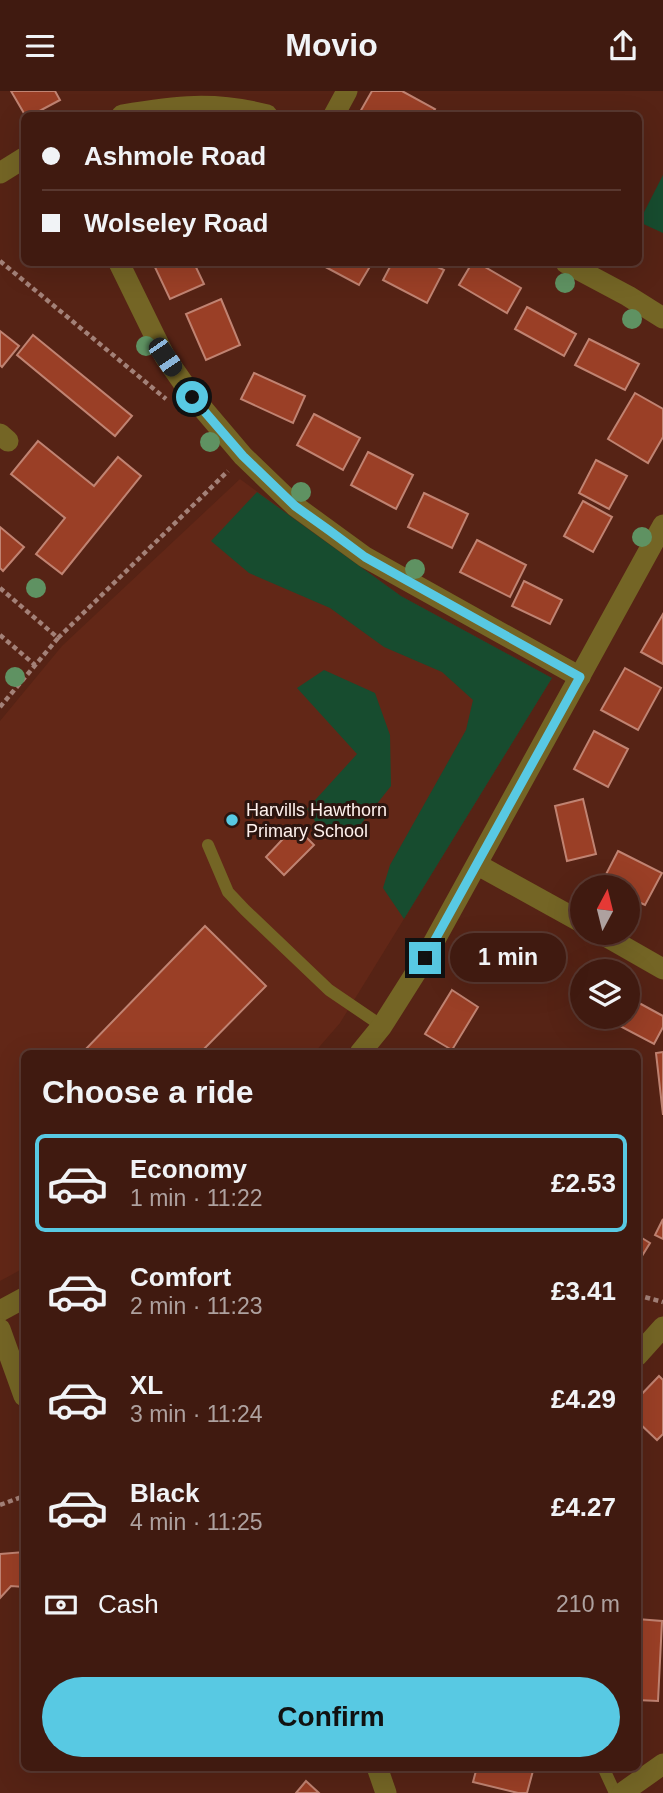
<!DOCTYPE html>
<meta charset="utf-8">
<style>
:root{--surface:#401a10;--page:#472319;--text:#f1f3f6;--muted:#aea19f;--line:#593830;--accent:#58c9e3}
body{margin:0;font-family:Helvetica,sans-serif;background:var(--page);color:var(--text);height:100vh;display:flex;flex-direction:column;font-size:26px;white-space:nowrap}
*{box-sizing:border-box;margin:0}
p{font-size:23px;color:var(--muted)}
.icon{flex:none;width:38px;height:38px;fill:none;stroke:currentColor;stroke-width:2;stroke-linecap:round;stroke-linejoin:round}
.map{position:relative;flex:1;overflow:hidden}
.panel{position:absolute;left:21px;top:959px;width:620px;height:721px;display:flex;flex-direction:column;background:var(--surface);border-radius:10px;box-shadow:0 7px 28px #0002,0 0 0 2px var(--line)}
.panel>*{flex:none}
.guide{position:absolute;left:21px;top:21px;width:621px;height:154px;border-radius:10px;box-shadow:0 7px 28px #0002,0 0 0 2px var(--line);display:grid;align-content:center;height:154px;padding:0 21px;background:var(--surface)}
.needle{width:46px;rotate:7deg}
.tools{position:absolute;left:570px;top:784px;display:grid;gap:14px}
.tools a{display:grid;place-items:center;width:70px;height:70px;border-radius:50%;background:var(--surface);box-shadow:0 7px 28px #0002,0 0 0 2px var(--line);font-size:35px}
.end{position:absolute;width:32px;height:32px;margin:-16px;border:9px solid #58c9e3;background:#111;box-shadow:0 0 0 4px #111}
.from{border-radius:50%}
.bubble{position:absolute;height:49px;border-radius:24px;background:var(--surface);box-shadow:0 7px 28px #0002,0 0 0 2px var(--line);font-size:23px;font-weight:800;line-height:49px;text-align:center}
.car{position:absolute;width:21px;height:42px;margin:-21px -10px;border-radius:9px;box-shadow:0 0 5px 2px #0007;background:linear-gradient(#222 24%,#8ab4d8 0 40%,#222 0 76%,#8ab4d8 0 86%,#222 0)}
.guide b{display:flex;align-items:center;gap:24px;height:66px;font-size:26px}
.guide b+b{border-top:2px solid var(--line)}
.guide i{width:18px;height:18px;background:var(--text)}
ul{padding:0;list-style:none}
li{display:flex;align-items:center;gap:21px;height:98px;margin:0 14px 10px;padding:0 7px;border:4px solid transparent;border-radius:10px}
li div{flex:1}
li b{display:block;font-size:26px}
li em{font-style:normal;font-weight:800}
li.active{border-color:var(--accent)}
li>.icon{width:63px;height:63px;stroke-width:1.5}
h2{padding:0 21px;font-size:32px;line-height:84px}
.pay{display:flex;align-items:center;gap:18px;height:77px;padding:0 21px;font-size:26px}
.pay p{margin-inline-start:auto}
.button{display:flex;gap:14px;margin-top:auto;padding:14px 21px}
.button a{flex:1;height:80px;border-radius:42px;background:var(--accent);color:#111;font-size:28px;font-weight:800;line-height:80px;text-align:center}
header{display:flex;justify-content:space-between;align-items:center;height:91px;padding:0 21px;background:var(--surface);font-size:32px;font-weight:800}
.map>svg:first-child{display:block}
</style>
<header><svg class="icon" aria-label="menu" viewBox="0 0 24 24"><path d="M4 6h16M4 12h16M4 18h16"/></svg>Movio<svg class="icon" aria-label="share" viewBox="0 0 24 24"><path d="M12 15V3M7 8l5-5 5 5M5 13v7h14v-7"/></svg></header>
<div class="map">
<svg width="663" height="1702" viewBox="0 0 663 1702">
<rect width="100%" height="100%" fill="#562315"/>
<!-- built -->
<path fill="#622717" d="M240 388 401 505 552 587 340 932 314 962H24V1177L0 1190V630L62 555Z"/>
<!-- green -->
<g fill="#174c2f">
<path d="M663 84V142L639 131Z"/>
<path d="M257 401 401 505 552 587 404 828 383 797 390 774 466 639 473 609 442 581 384 556 330 517 249 482 211 450Z"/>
<path d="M324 579 375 602 390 644 391 695 361 733 326 747 307 718 357 663 297 597Z"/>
</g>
<!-- building -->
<g fill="#9a3f26" stroke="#c08372" stroke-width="2">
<path d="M11 0H55L60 9 32 24H25Z"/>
<path d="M372 0H402L435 18 431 24H367L360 21Z"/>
<path d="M153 172H194L204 193 170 208Z"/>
<path d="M318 172H372L359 194Z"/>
<path d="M392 172H429L444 179 427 212 383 189Z"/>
<path d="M472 172H478L521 197 507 222 459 194Z"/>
<path d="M221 208 240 254 206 269 186 223Z"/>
<path d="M527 216 576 243 564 265 515 238Z"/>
<path d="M0 240 19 255 2 276 0 274Z"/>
<path d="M33 244 132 325 115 345 17 264Z"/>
<path d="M589 248 639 273 625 299 575 274Z"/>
<path d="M254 282 305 305 293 332 241 308Z"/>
<path d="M635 302 663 318V346L648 372 608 348Z"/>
<path d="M314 323 360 347 343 379 297 354Z"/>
<path d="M38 350 94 395 118 366 141 385 62 483 36 463 65 427 11 383Z"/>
<path d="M368 361 413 384 396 418 351 394Z"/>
<path d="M596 369 627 385 609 418 579 402Z"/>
<path d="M424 402 468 423 452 457 408 436Z"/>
<path d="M583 410 612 426 593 461 564 445Z"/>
<path d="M0 436 24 456 3 480 0 477Z"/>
<path d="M477 449 526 474 510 506 460 481Z"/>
<path d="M524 490 562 509 550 533 512 515Z"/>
<path d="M663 523V573L641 561Z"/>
<path d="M625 577 661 597 638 639 601 619Z"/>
<path d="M594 640 628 658 608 696 574 678Z"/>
<path d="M583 708 596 763 567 770 555 715Z"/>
<path d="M295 735 314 754 284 784 266 766Z"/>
<path d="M618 760 662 782 645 814 628 806V796H609L601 793Z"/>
<path d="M205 835 266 895 200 962H82Z"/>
<path d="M522 844 531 872 479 890 469 861Z"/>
<path d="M452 899 478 916 452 959 425 943Z"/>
<path d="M628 906 663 925V936L654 953 603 926H628Z"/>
<path d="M663 961V1024L656 962Z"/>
<path d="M663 1128V1148L655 1144Z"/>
<path d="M637 1144 650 1152 637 1173Z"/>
<path d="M659 1285 663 1289V1343L657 1349 637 1330V1308Z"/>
<path d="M24 1461V1496L11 1495 0 1507V1463Z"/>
<path d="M637 1528 662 1530 658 1610 637 1609Z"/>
<path d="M477 1676H534L527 1702H518L473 1691Z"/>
<path d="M306 1690 319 1702H296Z"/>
</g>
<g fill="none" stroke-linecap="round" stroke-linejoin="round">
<!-- path -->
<g stroke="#a38178" stroke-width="4.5" stroke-dasharray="5 3.5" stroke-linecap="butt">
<path d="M0 170 166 308"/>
<path d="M0 497 58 547 228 380"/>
<path d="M0 544 35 574"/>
<path d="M0 616 58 547"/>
<path d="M637 1204 663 1211"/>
<path d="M0 1414 24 1405"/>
</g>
<!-- lane -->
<g stroke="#746525" stroke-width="12">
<path d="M208 754 228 801 245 819 329 899 382 935"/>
<path d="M603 1676 615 1702"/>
</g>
<!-- street -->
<g stroke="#746525" stroke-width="21">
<path d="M122 24C175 15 214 10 267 24"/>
<path d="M334 24 347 0"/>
<path d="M0 82 24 67"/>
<path d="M119 172 165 266 193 306 243 365 295 415 365 466 580 586"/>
<path d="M566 172 628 205 663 227"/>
<path d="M0 343 8 350"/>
<path d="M478 774 583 832"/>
<path d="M600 842 663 878"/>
<path d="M360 962 382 935 425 867 663 434"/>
<path d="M0 1220 24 1207"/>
<path d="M0 1238 24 1305"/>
<path d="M637 1265 663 1236"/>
<path d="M377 1676 386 1702"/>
<path d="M622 1702 663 1673"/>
</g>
</g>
<!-- trees -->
<g fill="#5f9262">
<circle cx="565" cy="192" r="10"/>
<circle cx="632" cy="228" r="10"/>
<circle cx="146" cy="255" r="10"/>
<circle cx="210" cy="351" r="10"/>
<circle cx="301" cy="401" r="10"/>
<circle cx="642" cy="446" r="10"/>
<circle cx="415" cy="478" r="10"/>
<circle cx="36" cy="497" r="10"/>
<circle cx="15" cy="586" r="10"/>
</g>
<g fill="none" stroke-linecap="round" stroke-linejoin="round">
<!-- route -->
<path stroke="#58c9e3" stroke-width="9" d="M192 306 243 365 295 415 330 440 365 466 580 586 425 867"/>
</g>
<!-- markers -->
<circle fill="#58c9e3" stroke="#2c150f" stroke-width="2.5" cx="232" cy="729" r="7"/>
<g text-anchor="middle" stroke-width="6" stroke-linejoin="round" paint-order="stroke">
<!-- poi labels -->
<g font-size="18" fill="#fff1ed" stroke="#2c150f" text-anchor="start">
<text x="246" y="725">Harvills Hawthorn<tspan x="246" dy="21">Primary School</tspan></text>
</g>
</g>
</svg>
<div class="tools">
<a><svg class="needle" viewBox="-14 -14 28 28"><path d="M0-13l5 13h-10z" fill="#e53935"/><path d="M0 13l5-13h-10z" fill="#aea19f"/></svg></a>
<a><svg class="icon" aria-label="layers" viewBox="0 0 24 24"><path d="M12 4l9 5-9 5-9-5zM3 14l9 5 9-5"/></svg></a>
</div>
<i class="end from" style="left:192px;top:306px"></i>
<i class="end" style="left:425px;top:867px"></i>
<div class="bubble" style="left:450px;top:842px;width:116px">1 min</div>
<i class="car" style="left:165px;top:266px;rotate:146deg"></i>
<div class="guide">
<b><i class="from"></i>Ashmole Road</b>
<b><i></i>Wolseley Road</b>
</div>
<section class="panel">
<h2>Choose a ride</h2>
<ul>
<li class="active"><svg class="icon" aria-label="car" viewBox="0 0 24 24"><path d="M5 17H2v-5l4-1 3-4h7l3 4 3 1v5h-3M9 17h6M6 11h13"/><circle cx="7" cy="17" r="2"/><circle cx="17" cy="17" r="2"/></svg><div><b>Economy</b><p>1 min · 11:22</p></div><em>£2.53</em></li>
<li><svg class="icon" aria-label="car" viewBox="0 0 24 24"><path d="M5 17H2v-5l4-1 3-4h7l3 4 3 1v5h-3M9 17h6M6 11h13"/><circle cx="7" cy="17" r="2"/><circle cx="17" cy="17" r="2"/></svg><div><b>Comfort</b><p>2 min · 11:23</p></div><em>£3.41</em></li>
<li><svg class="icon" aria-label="car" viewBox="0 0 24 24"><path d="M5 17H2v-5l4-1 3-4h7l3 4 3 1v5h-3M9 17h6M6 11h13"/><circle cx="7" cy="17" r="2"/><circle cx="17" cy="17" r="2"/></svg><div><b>XL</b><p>3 min · 11:24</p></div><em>£4.29</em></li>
<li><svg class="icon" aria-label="car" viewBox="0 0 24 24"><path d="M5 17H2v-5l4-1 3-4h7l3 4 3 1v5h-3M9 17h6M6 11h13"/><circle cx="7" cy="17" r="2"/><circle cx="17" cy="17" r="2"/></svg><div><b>Black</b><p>4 min · 11:25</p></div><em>£4.27</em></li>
</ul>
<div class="pay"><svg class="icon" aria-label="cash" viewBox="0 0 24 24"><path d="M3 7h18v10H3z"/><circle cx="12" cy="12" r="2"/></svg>Cash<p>210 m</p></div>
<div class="button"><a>Confirm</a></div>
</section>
</div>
